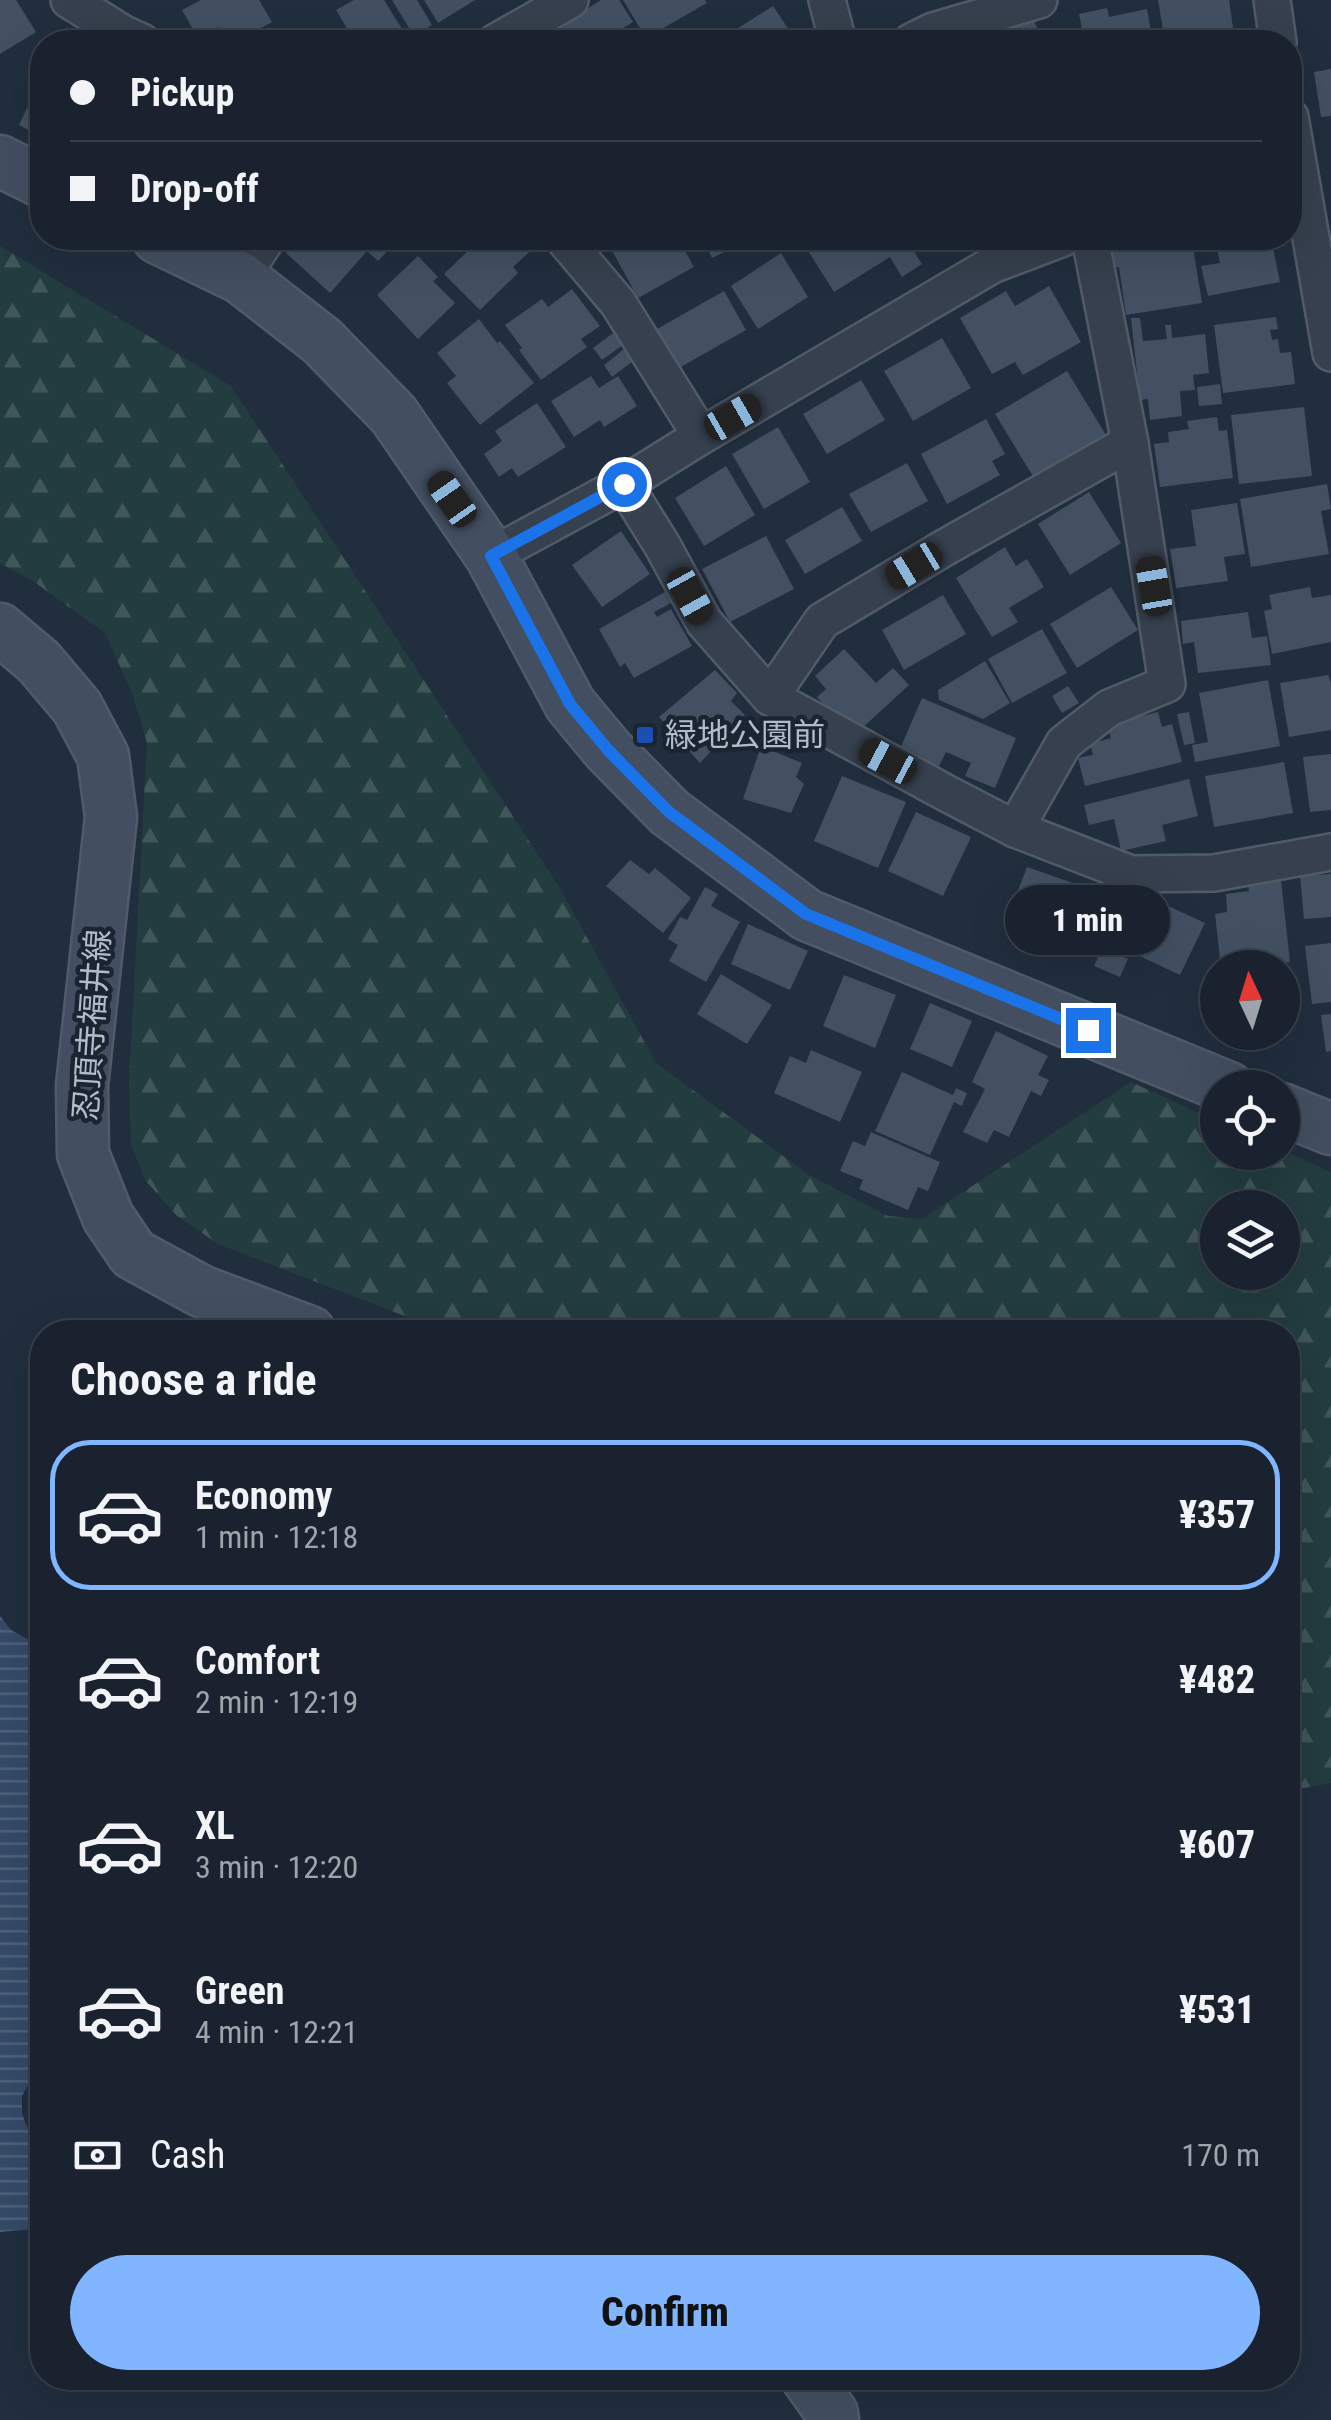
<!DOCTYPE html>
<meta charset="utf-8">
<style>
:root{--surface:#19222e;--page:#222a36;--text:#f1f3f6;--muted:#9fa4aa;--line:#373f4a;--accent:#81b5ff}
body{margin:0;font-family:"Roboto Condensed","Noto Sans JP",sans-serif;background:var(--page);color:var(--text);height:100vh;display:flex;flex-direction:column;font-size:38px;white-space:nowrap}
*{box-sizing:border-box;margin:0}
p{font-size:32px;color:var(--muted)}
.icon{flex:none;width:55px;height:55px;fill:none;stroke:currentColor;stroke-width:2;stroke-linecap:round;stroke-linejoin:round}
.map{position:relative;flex:1;overflow:hidden}
.details{position:absolute;left:30px;top:1320px;width:1270px;height:1070px;display:flex;flex-direction:column;background:var(--surface);border-radius:40px;box-shadow:0 10px 40px #0002,0 0 0 2px var(--line)}
.details>*{flex:none}
.guide{position:absolute;left:30px;top:30px;width:1272px;height:220px;border-radius:40px;box-shadow:0 10px 40px #0002,0 0 0 2px var(--line);display:grid;align-content:center;height:220px;padding:0 40px;background:var(--surface)}
.needle{width:65px;rotate:356deg}
.controls{position:absolute;left:1200px;top:950px;display:grid;gap:20px}
.controls a{display:grid;place-items:center;width:100px;height:100px;border-radius:50%;background:var(--surface);box-shadow:0 10px 40px #0002,0 0 0 2px var(--line);font-size:50px}
.end{position:absolute;width:45px;height:45px;margin:-22px;border:12px solid #1a73e8;background:#fff;box-shadow:0 0 0 5px #fff}
.from{border-radius:50%}
.bubble{position:absolute;height:70px;border-radius:35px;background:var(--surface);box-shadow:0 10px 40px #0002,0 0 0 2px var(--line);font-size:32px;font-weight:800;line-height:70px;text-align:center}
.car{position:absolute;width:30px;height:60px;margin:-30px -15px;border-radius:12px;box-shadow:0 0 8px 2px #0007;background:linear-gradient(#222 24%,#8ab4d8 0 40%,#222 0 76%,#8ab4d8 0 86%,#222 0)}
.guide b{display:flex;align-items:center;gap:35px;height:95px;font-size:38px}
.guide b+b{border-top:2px solid var(--line)}
.guide i{width:25px;height:25px;background:var(--text)}
ul{padding:0;list-style:none}
li{display:flex;align-items:center;gap:30px;height:150px;margin:0 20px 15px;padding:0 20px;border:5px solid transparent;border-radius:40px}
li div{flex:1}
li b{display:block;font-size:38px}
li em{font-style:normal;font-weight:800}
li.on{border-color:var(--accent)}
li>.icon{width:90px;height:90px;stroke-width:1.5}
h2{padding:0 40px;font-size:45px;line-height:120px}
.pay{display:flex;align-items:center;gap:25px;height:110px;padding:0 40px;font-size:38px}
.pay p{margin-inline-start:auto}
.button{display:flex;gap:20px;margin-top:auto;padding:20px 40px}
.button a{flex:1;height:115px;border-radius:60px;background:var(--accent);color:#111;font-size:40px;font-weight:800;line-height:115px;text-align:center}
.map>svg:first-child{display:block}
</style>
<div class="map">
<svg width="1331" height="2420" viewBox="0 0 1331 2420">
<defs>
<pattern id="forest-firs" width="22" height="20" patternUnits="userSpaceOnUse" patternTransform="scale(2.5)"><rect width="22" height="20" fill="#233c3f"/><path d="M5 1l3.5 6h-7zM16 11l3.5 6h-7z" fill="#415659"/></pattern>
<pattern id="water-rules" width="6" height="5" patternUnits="userSpaceOnUse" patternTransform="scale(2.5)"><rect width="6" height="5" fill="#344a66"/><path d="M0 2.5h6" fill="none" stroke="#4f627b"/></pattern>
</defs>
<rect width="100%" height="100%" fill="#212e3e"/>
<!-- forest -->
<path fill="url(#forest-firs)" fill-rule="evenodd" d="M0 246 231 386 558 885 656 1063 809 1175 888 1216 922 1219 1131 1082 1217 1121 1218 1152H1282L1283 1150 1331 1172V1783L1288 1791V1332H446L218 1244 177 1216 145 1180 131 1144 129 1081 147 743 132 693 105 633 33 581 0 563ZM1218 1208H1282V1272H1218Z"/>
<!-- water -->
<path fill="url(#water-rules)" d="M0 1616 11 1630 42 1647V1831L28 1856 29 1954 37 1971 42 2000V2025L39 2033 37 2067 22 2096V2113L27 2127 42 2143V2222L32 2229 0 2232Z"/>
<!-- building -->
<g fill="#425062">
<path d="M0 0H16L36 32 0 54Z"/>
<path d="M201 0H259L272 22 236 42H227L218 27 198 38 182 10Z"/>
<path d="M354 0H384L407 37 398 42H355L336 10Z"/>
<path d="M392 0H417L432 25 414 36Z"/>
<path d="M424 0H475L438 23Z"/>
<path d="M601 0H619L633 22 623 28 632 42H546L542 37Z"/>
<path d="M623 0H705L707 3 646 38Z"/>
<path d="M1158 0H1229L1235 42H1165Z"/>
<path d="M773 6 797 42H716Z"/>
<path d="M1107 8 1109 17 1147 9 1153 42H1079V39L1083 34 1079 14Z"/>
<path d="M1034 20 1042 42H973Z"/>
<path d="M1331 69V116L1321 117 1314 72Z"/>
<path d="M42 77V137L19 125Z"/>
<path d="M300 238H389L395 243 378 261 367 251 330 293 286 253Z"/>
<path d="M504 238H530L537 245 513 267 518 273 480 310 444 274 475 244 482 252 490 243 494 247Z"/>
<path d="M624 238H678L694 267 638 298 609 245Z"/>
<path d="M702 238H754L712 258Z"/>
<path d="M800 238H905L922 264 902 277 890 257 834 292Z"/>
<path d="M1134 238H1162L1163 245 1192 241 1202 303 1126 315 1119 267 1108 268 1104 242Z"/>
<path d="M1253 238H1271L1280 282 1208 296 1201 266 1220 263 1216 245Z"/>
<path d="M781 253 808 297 758 329 731 286Z"/>
<path d="M418 256 438 277 433 281 455 303 418 339 377 295Z"/>
<path d="M1049 286 1081 342 1023 375 1015 362 992 374 960 318 1006 291 1015 306Z"/>
<path d="M572 289 600 326 581 339 587 347 541 380 519 350 522 348 505 325 542 299 548 307Z"/>
<path d="M724 291 746 330 679 368 657 329Z"/>
<path d="M1276 317 1278 329 1270 330 1272 340 1278 339 1280 353 1291 352 1295 384 1223 393 1214 325Z"/>
<path d="M1131 318H1140L1143 341 1167 339 1165 325H1171L1172 338 1205 334 1209 373 1193 375 1195 390 1180 391 1182 416 1150 420 1148 399 1140 400Z"/>
<path d="M479 319 497 343 500 341 534 383 480 425 447 383 456 376 437 353Z"/>
<path d="M613 333 623 345 602 360 593 348Z"/>
<path d="M942 338 971 388 913 421 884 371Z"/>
<path d="M624 349 633 361 612 377 604 365Z"/>
<path d="M1067 371 1106 435 1034 478 995 414Z"/>
<path d="M591 376 599 388 618 376 637 406 604 427 600 420 574 437 551 401Z"/>
<path d="M861 380 885 420 827 454 803 414Z"/>
<path d="M1220 384 1222 404 1199 406 1197 387Z"/>
<path d="M537 403 566 447 518 477 512 468 499 477 484 454 502 441 495 431Z"/>
<path d="M1304 407 1312 476 1239 484 1231 415Z"/>
<path d="M1217 417 1219 431 1227 430 1233 478 1160 487 1154 444 1169 442 1168 432 1189 429 1187 421Z"/>
<path d="M986 419 1005 454 992 461 1000 475 947 504 921 454Z"/>
<path d="M778 427 810 482 764 509 732 454Z"/>
<path d="M907 463 928 501 871 532 849 494Z"/>
<path d="M726 466 755 515 704 546 675 498Z"/>
<path d="M1327 484 1331 509 1321 511 1329 554 1251 567 1240 499Z"/>
<path d="M1089 492 1121 543 1070 575 1038 524Z"/>
<path d="M1237 503 1245 554 1224 557 1228 581 1176 588 1170 549 1196 546 1191 510Z"/>
<path d="M842 507 862 541 805 574 785 540Z"/>
<path d="M621 531 650 574 602 607 572 565Z"/>
<path d="M766 536 794 589 730 622 702 569Z"/>
<path d="M1005 547 1016 566 1027 559 1044 587 1009 608 1018 622 992 637 956 578Z"/>
<path d="M1111 587 1138 630 1077 668 1050 624Z"/>
<path d="M1310 587 1312 598 1331 595V642L1272 654 1264 611 1272 609 1269 595Z"/>
<path d="M665 592 671 603 654 612 657 617 671 609 692 646 634 678 625 663 620 667 599 629Z"/>
<path d="M943 595 966 634 904 670 882 630Z"/>
<path d="M1248 612 1252 638 1267 636 1271 665 1198 673 1194 642 1183 644 1181 621Z"/>
<path d="M1042 629 1067 673 1012 703 988 659Z"/>
<path d="M844 649 876 683 893 668 909 685 860 730 845 715 839 721 817 697 826 689 815 676Z"/>
<path d="M985 661 1010 703 983 719 939 700 938 690Z"/>
<path d="M715 670 737 693 731 701 745 715 700 763 659 717Z"/>
<path d="M1328 675 1331 683V730L1289 737 1280 683Z"/>
<path d="M1268 680 1280 746 1195 762 1192 745 1208 742 1199 693Z"/>
<path d="M1068 686 1079 703 1062 713 1052 696Z"/>
<path d="M922 698 1016 738 995 788 965 776 971 763 946 752 939 766 900 749Z"/>
<path d="M1158 712 1162 727 1172 724 1182 762 1085 786 1078 758 1093 755 1090 744 1111 738 1107 725Z"/>
<path d="M1189 712 1195 743 1184 745 1177 714Z"/>
<path d="M761 746 802 763 796 777 804 784 791 813 743 799Z"/>
<path d="M1331 754V810L1310 812 1303 757Z"/>
<path d="M1284 762 1293 813 1214 827 1205 776Z"/>
<path d="M842 776 906 802 878 868 814 841Z"/>
<path d="M1189 779 1198 816 1162 825 1166 841 1121 851 1114 819 1089 825 1084 805Z"/>
<path d="M916 812 971 837 943 896 888 871Z"/>
<path d="M630 860 649 874 655 868 691 898 663 933 606 886Z"/>
<path d="M1027 867 1093 890 1077 936 1010 912Z"/>
<path d="M1280 871 1290 962 1221 968 1215 914 1227 912 1226 894 1249 891 1247 875Z"/>
<path d="M1331 874V917L1304 919 1300 876Z"/>
<path d="M705 887 718 894 711 906 740 922 706 982 669 961 678 945 668 939 680 917 687 920Z"/>
<path d="M1138 892 1205 923 1180 975 1114 944Z"/>
<path d="M748 924 808 951 790 990 731 964Z"/>
<path d="M1331 943V1002L1312 1004 1305 946Z"/>
<path d="M1102 948 1128 959 1120 977 1094 966Z"/>
<path d="M721 974 772 1005 747 1044 697 1014Z"/>
<path d="M844 975 896 995 875 1048 823 1026Z"/>
<path d="M930 1003 972 1021 952 1067 910 1049Z"/>
<path d="M1331 1014V1051L1326 1052 1321 1015Z"/>
<path d="M996 1031 1048 1056 1038 1075 1049 1080 1041 1096 1031 1091 1009 1137 994 1130 987 1143 963 1132 985 1089 972 1082Z"/>
<path d="M811 1050 862 1072 840 1122 774 1093 790 1056 806 1063Z"/>
<path d="M902 1072 953 1095 956 1088 967 1093 962 1106 954 1102 930 1155 875 1131Z"/>
<path d="M871 1132 940 1162 928 1191 918 1187 908 1210 859 1189 863 1180 840 1171 853 1141 865 1146Z"/>
</g>
<g fill="none" stroke-linecap="round" stroke-linejoin="round">
<!-- street casing -->
<g stroke="#515b68" stroke-width="40">
<g id="street">
<path d="M69 0 124 34 142 42"/>
<path d="M827 0 838 42"/>
<path d="M1272 0 1278 42"/>
<path d="M496 42 570 0"/>
<path d="M911 42 933 31 1039 0"/>
<path d="M1290 117 1331 353"/>
<path d="M563 238 618 303 701 436"/>
<path d="M241 278 267 238"/>
<path d="M624 484 662 545 704 622 770 697 946 793 1015 829 1131 874 1214 873 1331 852"/>
<path d="M491 556 624 484 701 436 992 265 1063 238"/>
<path d="M770 697 822 621 944 548 1130 443"/>
<path d="M1015 829 1064 743 1109 708 1167 684 1130 443 1090 238"/>
</g>
</g>
<!-- secondary casing -->
<g stroke="#515b68" stroke-width="55">
<g id="secondary">
<path d="M0 161 42 182"/>
<path d="M158 238 241 278 322 341 394 415 491 556 570 704 608 750 669 812 807 915 1229 1088"/>
<path d="M0 629 39 662 77 707 103 756 111 817 82 1086 83 1154 108 1217 133 1254 201 1291 310 1332"/>
<path d="M1282 1109 1331 1129"/>
<path d="M807 2378 832 2413 833 2420"/>
</g>
</g>
<!-- street -->
<use href="#street" stroke="#36404e" stroke-width="35"/>
<!-- secondary -->
<use href="#secondary" stroke="#434f61" stroke-width="50"/>
</g>
<g fill="none" stroke-linecap="round" stroke-linejoin="round">
<!-- route -->
<path stroke="#1a73e8" stroke-width="12" d="M624 484 491 556 570 704 608 750 669 812 806 914 1088 1030"/>
</g>
<!-- markers -->
<rect fill="#1a4fb4" stroke="#1b2532" stroke-width="4" x="635" y="725" width="20" height="20" rx="5"/>
<g text-anchor="middle" stroke-width="9" stroke-linejoin="round" paint-order="stroke">
<!-- poi labels -->
<g font-size="32" fill="#b1bbc9" stroke="#1b2532" text-anchor="start">
<text x="665" y="746">緑地公園前</text>
</g>
<!-- street labels -->
<g font-size="32" fill="#b1bbc9" stroke="#1b2532">
<text transform="translate(92 1025) rotate(-86)" y="11">忍頂寺福井線</text>
</g>
</g>
</svg>
<div class="controls">
<a><svg class="needle" viewBox="-14 -14 28 28"><path d="M0-13l5 13h-10z" fill="#e53935"/><path d="M0 13l5-13h-10z" fill="#9fa4aa"/></svg></a>
<a><svg class="icon" aria-label="locate" viewBox="0 0 24 24"><circle cx="12" cy="12" r="6"/><path d="M12 2v4M12 18v4M2 12h4M18 12h4"/></svg></a>
<a><svg class="icon" aria-label="layers" viewBox="0 0 24 24"><path d="M12 4l9 5-9 5-9-5zM3 14l9 5 9-5"/></svg></a>
</div>
<i class="end from" style="left:624px;top:484px"></i>
<i class="end" style="left:1088px;top:1030px"></i>
<div class="bubble" style="left:1005px;top:885px;width:165px">1 min</div>
<i class="car" style="left:733px;top:417px;rotate:60deg"></i>
<i class="car" style="left:452px;top:499px;rotate:325deg"></i>
<i class="car" style="left:914px;top:566px;rotate:239deg"></i>
<i class="car" style="left:1154px;top:586px;rotate:350deg"></i>
<i class="car" style="left:690px;top:596px;rotate:151deg"></i>
<i class="car" style="left:888px;top:761px;rotate:298deg"></i>
<div class="guide">
<b><i class="from"></i>Pickup</b>
<b><i></i>Drop-off</b>
</div>
<section class="details">
<h2>Choose a ride</h2>
<ul>
<li class="on"><svg class="icon" aria-label="car" viewBox="0 0 24 24"><path d="M5 17H2v-5l4-1 3-4h7l3 4 3 1v5h-3M9 17h6M6 11h13"/><circle cx="7" cy="17" r="2"/><circle cx="17" cy="17" r="2"/></svg><div><b>Economy</b><p>1 min · 12:18</p></div><em>¥357</em></li>
<li><svg class="icon" aria-label="car" viewBox="0 0 24 24"><path d="M5 17H2v-5l4-1 3-4h7l3 4 3 1v5h-3M9 17h6M6 11h13"/><circle cx="7" cy="17" r="2"/><circle cx="17" cy="17" r="2"/></svg><div><b>Comfort</b><p>2 min · 12:19</p></div><em>¥482</em></li>
<li><svg class="icon" aria-label="car" viewBox="0 0 24 24"><path d="M5 17H2v-5l4-1 3-4h7l3 4 3 1v5h-3M9 17h6M6 11h13"/><circle cx="7" cy="17" r="2"/><circle cx="17" cy="17" r="2"/></svg><div><b>XL</b><p>3 min · 12:20</p></div><em>¥607</em></li>
<li><svg class="icon" aria-label="car" viewBox="0 0 24 24"><path d="M5 17H2v-5l4-1 3-4h7l3 4 3 1v5h-3M9 17h6M6 11h13"/><circle cx="7" cy="17" r="2"/><circle cx="17" cy="17" r="2"/></svg><div><b>Green</b><p>4 min · 12:21</p></div><em>¥531</em></li>
</ul>
<div class="pay"><svg class="icon" aria-label="cash" viewBox="0 0 24 24"><path d="M3 7h18v10H3z"/><circle cx="12" cy="12" r="2"/></svg>Cash<p>170 m</p></div>
<div class="button"><a>Confirm</a></div>
</section>
</div>
